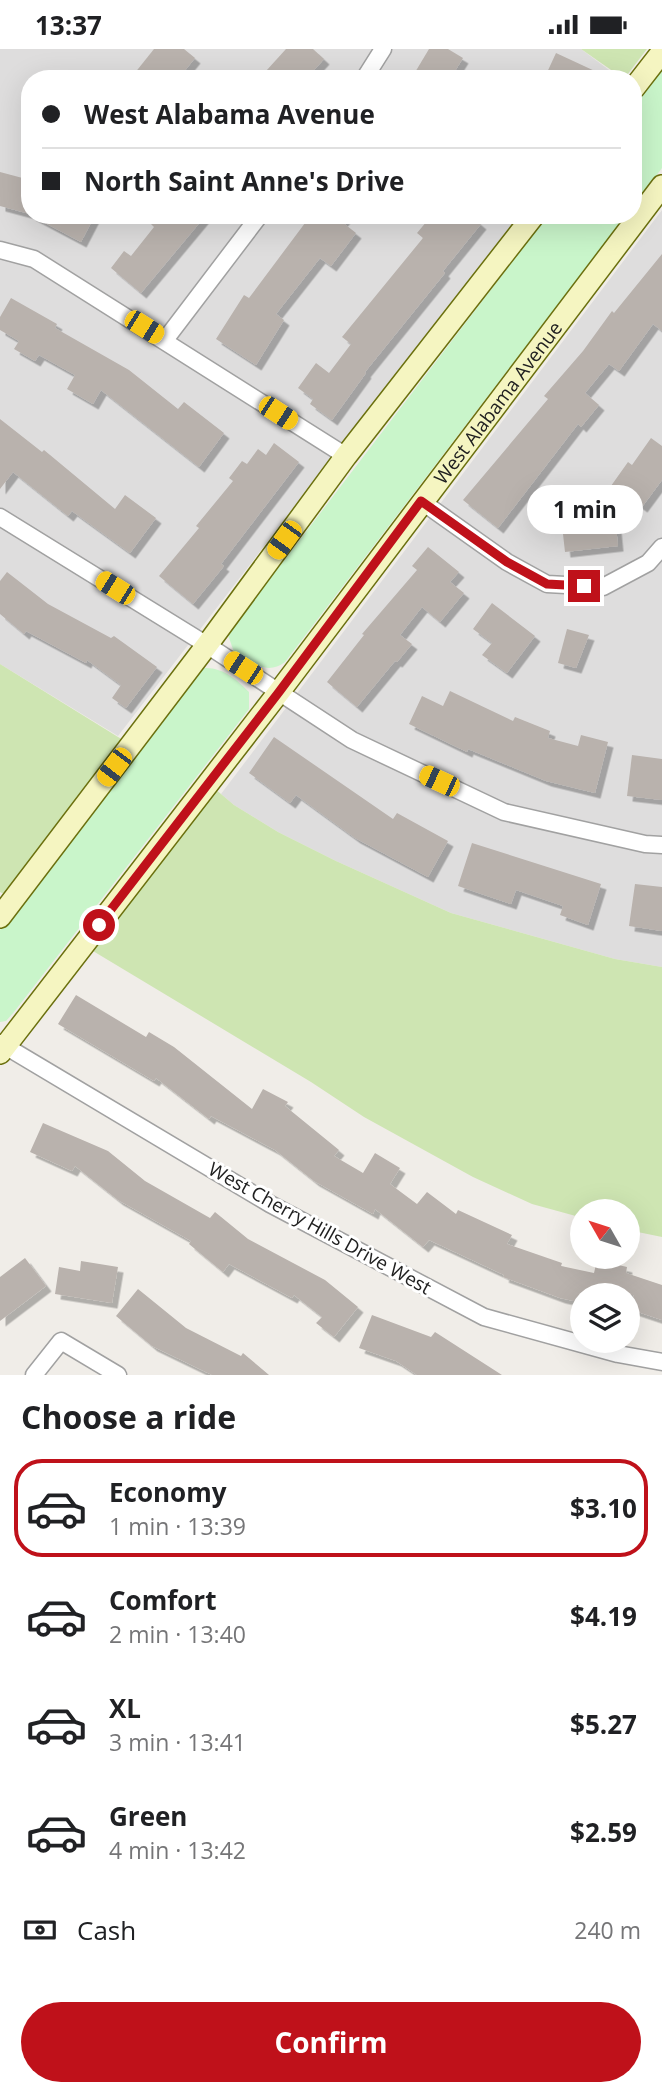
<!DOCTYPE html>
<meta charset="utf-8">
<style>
:root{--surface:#fff;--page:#f6f6f6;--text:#202124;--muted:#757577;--line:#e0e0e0;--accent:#bf111a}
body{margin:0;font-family:"Open Sans",sans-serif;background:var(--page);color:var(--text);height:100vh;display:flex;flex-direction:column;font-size:26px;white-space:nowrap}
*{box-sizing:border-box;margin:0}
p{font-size:23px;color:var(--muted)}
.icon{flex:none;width:38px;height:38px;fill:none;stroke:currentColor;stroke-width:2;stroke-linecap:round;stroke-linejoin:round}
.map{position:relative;height:1326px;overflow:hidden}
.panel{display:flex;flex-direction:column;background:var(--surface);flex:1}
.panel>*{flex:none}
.hud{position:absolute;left:21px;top:21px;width:621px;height:154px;border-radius:28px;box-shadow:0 7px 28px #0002;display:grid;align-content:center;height:154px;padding:0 21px;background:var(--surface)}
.needle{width:46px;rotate:309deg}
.controls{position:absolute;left:570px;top:1150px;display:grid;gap:14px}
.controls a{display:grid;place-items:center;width:70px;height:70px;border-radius:50%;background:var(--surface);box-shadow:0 7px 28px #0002;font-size:35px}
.end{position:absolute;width:32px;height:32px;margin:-16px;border:9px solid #bf111a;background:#fff;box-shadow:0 0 0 4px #fff}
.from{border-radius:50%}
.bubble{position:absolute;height:49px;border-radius:24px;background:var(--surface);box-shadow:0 7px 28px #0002;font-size:23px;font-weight:700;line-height:49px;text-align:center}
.car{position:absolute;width:21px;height:42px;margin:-21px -10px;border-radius:9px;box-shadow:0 0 5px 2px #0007;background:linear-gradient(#f5c518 24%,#345 0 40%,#f5c518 0 76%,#345 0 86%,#f5c518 0)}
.hud b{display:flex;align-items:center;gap:24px;height:66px;font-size:26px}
.hud b+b{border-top:2px solid var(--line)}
.hud i{width:18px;height:18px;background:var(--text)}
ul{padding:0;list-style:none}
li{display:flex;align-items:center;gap:21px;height:98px;margin:0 14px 10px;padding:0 7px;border:4px solid transparent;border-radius:28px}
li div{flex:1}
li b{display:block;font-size:26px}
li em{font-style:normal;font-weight:700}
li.on{border-color:var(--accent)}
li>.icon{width:63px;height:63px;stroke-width:1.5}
h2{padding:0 21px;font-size:32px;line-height:84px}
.pay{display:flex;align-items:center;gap:18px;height:77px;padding:0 21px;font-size:26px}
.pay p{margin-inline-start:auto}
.primary-button{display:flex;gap:14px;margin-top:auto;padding:14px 21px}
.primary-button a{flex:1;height:80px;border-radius:42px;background:var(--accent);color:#fff;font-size:28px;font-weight:700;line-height:80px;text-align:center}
.status{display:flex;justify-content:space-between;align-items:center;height:49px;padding:0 35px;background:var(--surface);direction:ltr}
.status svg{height:19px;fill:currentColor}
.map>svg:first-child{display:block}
</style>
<div class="status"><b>13:37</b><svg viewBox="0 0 49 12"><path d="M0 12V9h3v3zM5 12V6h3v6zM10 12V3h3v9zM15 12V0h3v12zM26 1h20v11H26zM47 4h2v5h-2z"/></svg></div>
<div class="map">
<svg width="662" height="1326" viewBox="0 0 662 1326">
<defs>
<filter id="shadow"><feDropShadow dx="5.5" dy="5.5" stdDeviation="0" flood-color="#0004"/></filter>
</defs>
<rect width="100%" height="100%" fill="#f0ede8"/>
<!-- residential -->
<g fill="#dedddd">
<path d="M0 0H581L621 30H30V166H519L118 687 0 615Z"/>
<path d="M662 161V918L615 910 451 864 336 812 278 783 234 756 221 745Z"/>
</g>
<!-- grass -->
<g fill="#cee5b2">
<path d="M581 0H647L624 30Z"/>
<path d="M0 615 131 696 14 850 0 843Z"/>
<path d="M208 734 234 756 278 783 336 812 451 864 615 910 662 918V1188L628 1181V1162H583V1169L532 1155 473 1128 364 1068 311 1033 83 896Z"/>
</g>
<!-- park -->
<g fill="#c9f5ca">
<path d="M662 17V119L634 156V54Z"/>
<path d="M548 166H626L285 613C267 627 251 613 234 603L228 586 234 577Z"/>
<path d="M204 619C223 618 237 631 249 643V660L14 963 6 972 0 973V881L197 624Z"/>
</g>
<!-- building -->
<g fill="#b9b2ad" filter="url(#shadow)">
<path d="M154 0H184L195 9 178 30H130Z"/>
<path d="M286 0H313L324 10 306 30H275L266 22Z"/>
<path d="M429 0H448L463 9 450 30H411Z"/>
<path d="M556 4 612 30H544Z"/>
<path d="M0 123 30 131V165L0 157Z"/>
<path d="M30 166H95L81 193Z"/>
<path d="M159 166H206L141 244 111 219 124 202 131 207 154 178 151 175Z"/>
<path d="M311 166H347L342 173 356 184 331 217 320 209 276 265 284 271 256 316 216 290 244 246 249 249Z"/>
<path d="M432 166H470L481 175 443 222 445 224 365 323 366 324 332 371 310 355 313 350 298 339 316 314 329 324 351 295 342 288 423 189 417 184Z"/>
<path d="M662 205V282L653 275 619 322 609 315 585 344 599 356 581 378 578 375 498 479 463 451 548 350 544 347 583 302 612 262 614 264Z"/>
<path d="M11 249 57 275 55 279 129 321 178 360 184 353 224 384 199 418 101 341 93 355 67 340 75 326 39 306 35 312 14 300 19 292 0 281V268Z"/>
<path d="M0 370 42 403 44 401 115 460 125 446 156 469 130 504 72 462 68 467 13 423 0 440Z"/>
<path d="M651 389 662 397V431L642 458 612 437 618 497 565 503 561 467 575 466 574 454 601 451 628 413 632 416Z"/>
<path d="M274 394 299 413 221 515 224 517 193 555 159 527 199 479 196 477 233 432 229 429 242 412 247 415 258 400 266 406Z"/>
<path d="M428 498 459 523 450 533 464 544 440 573 422 558 400 586 412 595 397 613 395 612 357 658 327 633 364 586 362 585 417 521 412 517Z"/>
<path d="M7 523 48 555 111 589 114 587 157 618 126 659 112 649 121 636 87 611 86 614 26 582 24 585 0 565V532Z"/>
<path d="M492 554 535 587 507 624 482 606 492 594 473 580Z"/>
<path d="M567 580 589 586 576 619 558 614Z"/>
<path d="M450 642 513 672 515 668 550 682 548 689 578 697 581 686 608 693 595 744 546 732 468 700 467 703 409 675 422 647 443 657Z"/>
<path d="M274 688 393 770 397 764 448 792 428 828 355 789 296 746 290 754 249 724Z"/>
<path d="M632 706 662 710V751L627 747Z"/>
<path d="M472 794 601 835 588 876 560 866 563 857 516 841 511 855 458 837Z"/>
<path d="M635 835 662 838V882L629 877Z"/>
<path d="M76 946 146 988 149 983 174 998 252 1060 263 1040 288 1053 285 1057 339 1101 334 1107 363 1124 375 1104 400 1119 390 1135 417 1155 427 1143 456 1165 458 1161 512 1186 507 1195 562 1214 561 1217 594 1224 597 1211 627 1218 626 1224 662 1236V1271L629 1260 634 1246H583V1254L560 1249 503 1228 504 1226 429 1191 423 1198 375 1160 373 1165 314 1132 275 1101 211 1067 209 1070 156 1029 154 1032 58 975Z"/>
<path d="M43 1074 108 1102 145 1132 210 1169 215 1163 248 1190 325 1231 358 1258 334 1288 316 1274 322 1268 294 1246 292 1249 229 1215 223 1223 189 1195 191 1192 118 1151 75 1117 72 1122 30 1103Z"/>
<path d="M25 1209 46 1237 0 1272V1228Z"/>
<path d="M81 1212 118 1218 112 1254 55 1245 59 1218 80 1222Z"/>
<path d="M138 1240 186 1279 241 1307 243 1304 269 1326H212L152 1297 116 1267Z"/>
<path d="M372 1266 431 1288 435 1283 502 1326H417L396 1312 359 1299Z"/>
</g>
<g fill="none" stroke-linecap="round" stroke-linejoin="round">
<!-- street casing -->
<g stroke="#a1a1a1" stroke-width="19">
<g id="street">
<path d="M364 30 383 0"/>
<path d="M0 201 34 210 346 407"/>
<path d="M165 291 260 166"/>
<path d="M421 452 507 513 547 535 603 538 648 514 662 498"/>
<path d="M0 468 207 596 352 691 504 763 645 795 662 796"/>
<path d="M0 994 270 1155 484 1268 618 1305 662 1313"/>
<path d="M34 1326 61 1292 118 1326"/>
</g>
</g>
<!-- secondary casing -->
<g stroke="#6b700e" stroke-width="24">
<g id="secondary">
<path d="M634 39 662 3"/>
<path d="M0 868 207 596 346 407 534 166"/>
<path id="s1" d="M0 1004 279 643 662 137"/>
</g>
</g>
<!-- street -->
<use href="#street" stroke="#fff" stroke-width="16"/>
<!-- secondary -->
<use href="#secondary" stroke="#f5f5c1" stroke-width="21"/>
</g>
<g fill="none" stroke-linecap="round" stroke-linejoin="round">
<!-- route -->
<path stroke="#bf111a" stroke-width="9" d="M99 876 279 643 421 452 507 513 547 535 584 537"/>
</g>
<g text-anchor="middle" stroke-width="6" stroke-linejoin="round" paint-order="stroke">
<!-- street labels -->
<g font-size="19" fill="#202020" stroke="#fff">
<text dy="7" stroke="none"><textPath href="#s1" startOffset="819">West Alabama Avenue</textPath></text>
<text transform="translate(320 1179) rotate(29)" y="7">West Cherry Hills Drive West</text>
</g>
</g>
</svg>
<div class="controls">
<a><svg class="needle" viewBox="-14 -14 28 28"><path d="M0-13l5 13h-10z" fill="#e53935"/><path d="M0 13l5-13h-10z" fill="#757577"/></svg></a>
<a><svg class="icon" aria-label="layers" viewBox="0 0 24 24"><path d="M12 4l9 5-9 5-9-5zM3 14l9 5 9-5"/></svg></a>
</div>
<i class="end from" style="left:99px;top:876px"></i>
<i class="end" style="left:584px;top:537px"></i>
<div class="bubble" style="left:527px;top:436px;width:116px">1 min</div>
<i class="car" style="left:144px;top:278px;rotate:122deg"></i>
<i class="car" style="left:278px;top:364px;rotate:123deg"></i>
<i class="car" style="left:284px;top:491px;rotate:216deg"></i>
<i class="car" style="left:115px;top:539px;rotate:302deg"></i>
<i class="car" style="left:243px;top:619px;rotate:303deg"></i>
<i class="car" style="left:114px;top:718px;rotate:217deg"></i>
<i class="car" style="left:439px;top:732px;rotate:295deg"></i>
<div class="hud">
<b><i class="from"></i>West Alabama Avenue</b>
<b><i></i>North Saint Anne's Drive</b>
</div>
</div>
<section class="panel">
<h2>Choose a ride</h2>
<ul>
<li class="on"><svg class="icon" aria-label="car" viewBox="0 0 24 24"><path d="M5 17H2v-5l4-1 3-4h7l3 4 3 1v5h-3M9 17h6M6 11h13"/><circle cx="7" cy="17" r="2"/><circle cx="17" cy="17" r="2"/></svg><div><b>Economy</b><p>1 min · 13:39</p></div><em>$3.10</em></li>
<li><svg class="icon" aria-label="car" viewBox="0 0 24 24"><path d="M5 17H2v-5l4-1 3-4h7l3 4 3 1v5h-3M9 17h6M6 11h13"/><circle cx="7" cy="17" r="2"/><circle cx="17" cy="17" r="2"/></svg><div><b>Comfort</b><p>2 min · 13:40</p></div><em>$4.19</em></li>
<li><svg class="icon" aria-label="car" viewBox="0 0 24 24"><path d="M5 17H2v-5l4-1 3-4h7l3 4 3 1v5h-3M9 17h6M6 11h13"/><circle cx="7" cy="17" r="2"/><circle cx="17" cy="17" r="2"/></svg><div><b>XL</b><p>3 min · 13:41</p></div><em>$5.27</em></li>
<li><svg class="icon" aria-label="car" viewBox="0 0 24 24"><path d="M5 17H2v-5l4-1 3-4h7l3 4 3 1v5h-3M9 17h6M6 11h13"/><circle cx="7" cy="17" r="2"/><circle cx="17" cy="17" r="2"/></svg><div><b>Green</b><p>4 min · 13:42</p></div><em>$2.59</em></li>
</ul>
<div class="pay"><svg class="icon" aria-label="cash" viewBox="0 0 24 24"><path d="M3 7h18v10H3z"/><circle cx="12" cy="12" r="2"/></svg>Cash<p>240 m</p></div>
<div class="primary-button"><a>Confirm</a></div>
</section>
